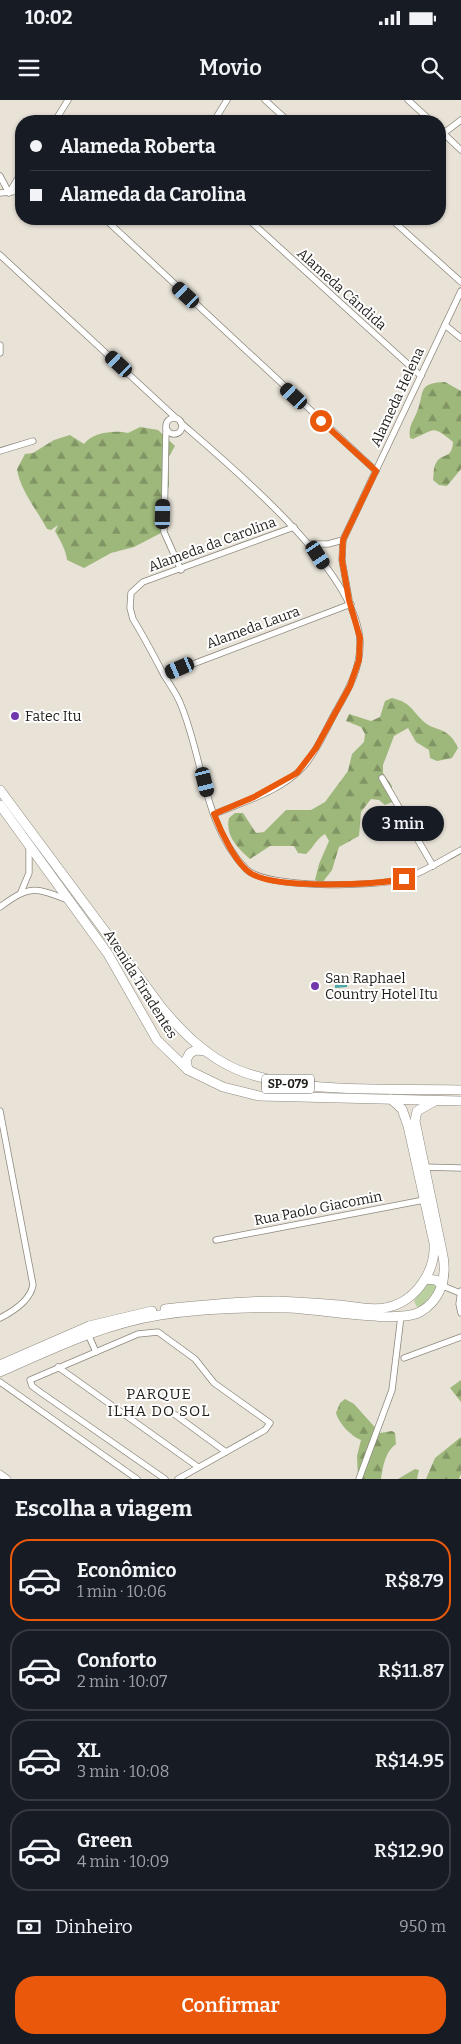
<!DOCTYPE html>
<html lang="pt">
<meta charset="utf-8">
<style>
:root{--surface:#171b24;--page:#20242c;--text:#f1f3f6;--muted:#9ea1a6;--line:#363941;--accent:#ea580c}
body{margin:0;font-family:Bitter,serif;background:var(--page);color:var(--text);height:100vh;display:flex;flex-direction:column;font-size:19px;white-space:nowrap}
*{box-sizing:border-box;margin:0}
p{font-size:16px;color:var(--muted)}
.icon{flex:none;width:28px;height:28px;fill:none;stroke:currentColor;stroke-width:2;stroke-linecap:round;stroke-linejoin:round}
.map{position:relative;height:1379px;overflow:hidden}
.panel{display:flex;flex-direction:column;background:var(--surface);flex:1}
.panel>*{flex:none}
.top-card{position:absolute;left:15px;top:15px;width:431px;height:110px;border-radius:20px;box-shadow:0 1px 4px #0004;display:grid;align-content:center;height:110px;padding:0 15px;background:var(--surface)}
.end{position:absolute;width:22px;height:22px;margin:-11px;border:6px solid #ea580c;background:#fff;box-shadow:0 0 0 2px #fff}
.from{border-radius:50%}
.bubble{position:absolute;height:35px;border-radius:18px;background:var(--surface);box-shadow:0 1px 4px #0004;font-size:16px;font-weight:600;line-height:35px;text-align:center}
.car{position:absolute;width:15px;height:30px;margin:-15px -8px;border-radius:6px;box-shadow:0 0 4px 1px #0007;background:linear-gradient(#222 24%,#8ab4d8 0 40%,#222 0 76%,#8ab4d8 0 86%,#222 0)}
.top-card b{display:flex;align-items:center;gap:18px;height:48px;font-size:19px}
.top-card b+b{border-top:1px solid var(--line)}
.top-card i{width:12px;height:12px;background:var(--text)}
ul{padding:0;list-style:none}
li{display:flex;align-items:center;gap:15px;height:82px;margin:0 10px 8px;padding:0 5px;border:2px solid var(--line);border-radius:20px}
li div{flex:1}
li b{display:block;font-size:19px}
li em{font-style:normal;font-weight:600}
li.selected{border-color:var(--accent)}
li>.icon{width:45px;height:45px;stroke-width:1.5}
h2{padding:0 15px;font-size:22px;line-height:60px}
.pay{display:flex;align-items:center;gap:12px;height:55px;padding:0 15px;font-size:19px}
.pay p{margin-inline-start:auto}
.cta{display:flex;gap:10px;margin-top:auto;padding:10px 15px}
.cta a{flex:1;height:58px;border-radius:20px;background:var(--accent);color:#fff;font-size:20px;font-weight:600;line-height:58px;text-align:center}
.status{display:flex;justify-content:space-between;align-items:center;height:35px;padding:0 25px;background:var(--surface);direction:ltr}
.status svg{height:14px;fill:currentColor}
header{display:flex;justify-content:space-between;align-items:center;height:65px;padding:0 15px;background:var(--surface);font-size:22px;font-weight:600}
.map>svg:first-child{display:block}
</style>
<div class="status"><b>10:02</b><svg viewBox="0 0 49 12"><path d="M0 12V9h3v3zM5 12V6h3v6zM10 12V3h3v9zM15 12V0h3v12zM26 1h20v11H26zM47 4h2v5h-2z"/></svg></div>
<header><svg class="icon" aria-label="menu" viewBox="0 0 24 24"><path d="M4 6h16M4 12h16M4 18h16"/></svg>Movio<svg class="icon" aria-label="search" viewBox="0 0 24 24"><circle cx="10" cy="10" r="6"/><path d="M15 15l6 6"/></svg></header>
<div class="map">
<svg width="461" height="1379" viewBox="0 0 461 1379">
<defs>
<pattern id="grass-tufts" width="24" height="20" patternUnits="userSpaceOnUse" patternTransform="scale(1.25)"><rect width="24" height="20" fill="#bbd09f"/><path d="M3 7l-1-3M5 7V3M7 7l1-3M15 17l-1-3M17 17v-4M19 17l1-3" fill="none" stroke="#a0b288"/></pattern>
<pattern id="forest-firs" width="22" height="20" patternUnits="userSpaceOnUse" patternTransform="scale(1.25)"><rect width="22" height="20" fill="#9eb77b"/><path d="M5 1l3.5 6h-7zM16 11l3.5 6h-7z" fill="#809464"/></pattern>
</defs>
<rect width="100%" height="100%" fill="#e8e2d7"/>
<!-- grass -->
<path fill="url(#grass-tufts)" d="M428 1181 437 1186V1188L422 1206 417 1207 414 1201Z"/>
<!-- forest -->
<g fill="url(#forest-firs)">
<path d="M445 282 461 291V369L447 386 439 385 433 380C434 375 433 368 436 363 442 352 452 360 453 342 432 325 436 329 413 339L410 338C408 326 413 322 417 312 425 293 416 283 445 282Z"/>
<path d="M140 327 158 330 175 346 168 358 169 386 161 409V433L134 447 111 453 84 468 67 460C66 450 60 440 55 431L58 425 51 430 47 429C37 410 20 390 17 369L25 354 33 353 54 340 70 335 84 344C93 332 115 330 128 333Z"/>
<path d="M392 598C411 603 410 608 422 620 435 633 448 625 458 648L452 658 437 661 430 658 429 650 416 642 408 628 394 636 383 665V673L392 686V702L385 705 379 700 371 699 361 712 359 736 339 747 332 770 322 783 315 780 319 764 329 741 325 734C316 739 314 747 306 754L298 753 294 746H270L250 759C237 748 225 735 229 718L235 713H243L256 733 264 732 286 710H311L325 702 348 671 352 654 364 642 365 634 361 627 346 621 349 614 371 621 380 617 385 601Z"/>
<path d="M461 1280V1302L450 1288Z"/>
<path d="M345 1299 354 1304 380 1333 392 1331 395 1333 396 1344C385 1352 383 1366 381 1379H358L357 1356 361 1340C351 1336 339 1324 336 1313L340 1303Z"/>
<path d="M461 1337V1374L459 1379H426L435 1358Z"/>
<path d="M415 1369 419 1370 417 1379H398Z"/>
</g>
<!-- water -->
<path fill="#4ba8a8" d="M345 876 348 878 347 887 335 888V877Z"/>
<g fill="none" stroke-linecap="round" stroke-linejoin="round">
<!-- minor casing -->
<g stroke="#8d887e" stroke-width="7">
<g id="minor">
<path d="M265 0 288 21"/>
<path d="M408 0 431 21"/>
<path d="M55 21 68 0"/>
<path d="M214 21 227 0"/>
<path d="M440 30 461 50"/>
<path d="M444 33 461 20"/>
<path d="M0 76 9 93 21 73"/>
<path d="M0 93 21 91"/>
<path d="M105 119 376 371"/>
<path d="M248 119 421 276"/>
<path d="M391 119 461 182"/>
<path d="M0 155 176 318"/>
<path d="M445 225 461 238"/>
<path d="M0 245V253"/>
<circle cx="174" cy="326" r="8"/>
<path d="M181 323C233 368 356 470 360 541 361 567 349 589 336 611 326 629 317 651 304 666 282 691 243 702 214 714"/>
<path d="M166 328 164 432 181 470"/>
<path d="M0 351 33 341"/>
<path d="M294 427 143 482 131 493 130 508 133 519C144 537 154 556 164 575 170 585 177 594 181 605 203 658 204 726 246 769 266 789 376 787 403 779 423 773 442 760 461 750"/>
<path d="M310 444H328L343 440"/>
<path d="M349 499 342 460 343 440 461 191"/>
<path d="M164 575 351 504"/>
<path d="M382 678 433 766"/>
<path d="M21 792 29 773V746"/>
<path d="M0 807C30 785 34 787 68 800"/>
<path d="M0 1011 33 1185C30 1201 14 1211 0 1218"/>
<path d="M422 1067 461 1068"/>
<path d="M216 1140 424 1100"/>
<path d="M443 1186 460 1193"/>
<path d="M461 1191 459 1204 461 1213"/>
<path d="M88 1234 96 1252"/>
<path d="M404 1258 461 1237"/>
<path d="M58 1267 198 1367"/>
<path d="M0 1282 137 1379"/>
<path d="M170 1311 226 1352"/>
<path d="M165 1379 40 1292 32 1286 30 1280 138 1234 158 1232 195 1259 214 1283 270 1323 265 1330 178 1379"/>
<path d="M359 1379 392 1290 401 1216"/>
</g>
</g>
<!-- tertiary casing -->
<g stroke="#8d887e" stroke-width="8">
<path id="tertiary" d="M0 1374 7 1379"/>
</g>
<!-- primary casing -->
<g stroke="#8d887e" stroke-width="10">
<g id="primary">
<path d="M0 690 162 908C183 933 207 957 238 970 300 995 394 988 461 990"/>
<path d="M0 705 108 854 157 940 188 970 223 987 259 996 461 1001"/>
<path d="M188 970 186 960 190 953 196 950 206 951"/>
<path d="M425 1179 436 1180 443 1186"/>
<path d="M165 1209C202 1205 241 1201 279 1201 299 1202 320 1203 340 1205 356 1207 374 1211 389 1207 417 1200 436 1170 434 1143L408 1026 402 1009 391 999"/>
<path d="M0 1265 89 1226 152 1211"/>
<path d="M0 1272C52 1249 103 1224 160 1215 201 1209 247 1207 289 1208 318 1209 398 1224 420 1212 441 1200 447 1178 443 1156L415 1021 417 1011 435 1001"/>
</g>
</g>
<!-- minor -->
<use href="#minor" stroke="#fff" stroke-width="5.5"/>
<!-- tertiary -->
<use href="#tertiary" stroke="#fff" stroke-width="7"/>
<!-- primary -->
<use href="#primary" stroke="#fff" stroke-width="9"/>
</g>
<g fill="none" stroke-linecap="round" stroke-linejoin="round">
<!-- route -->
<path stroke="#ea580c" stroke-width="6" d="M321 321 376 371 343 440 342 460 349 500 360 538 359 560 350 586 316 648 297 673 254 697 214 714C220 730 236 765 252 774 279 789 372 785 404 779"/>
</g>
<!-- markers -->
<g fill="#7137ad" stroke="#fff" stroke-width="2">
<circle cx="15" cy="616" r="5"/>
<circle cx="315" cy="886" r="5"/>
</g>
<g text-anchor="middle" stroke-width="4" stroke-linejoin="round" paint-order="stroke">
<!-- shield labels -->
<rect fill="#fff" stroke="#63625f" stroke-width="1" x="262" y="974.5" width="52" height="19" rx="4"/>
<g font-size="12" font-weight="bold" fill="#201e1a">
<text x="288" y="988">SP-079</text>
</g>
<!-- street labels -->
<g font-size="14" fill="#201e1a" stroke="#fff">
<text transform="translate(342 189) rotate(42)" y="5">Alameda Cândida</text>
<text transform="translate(397 297) rotate(-65)" y="5">Alameda Helena</text>
<text transform="translate(212 444) rotate(-20)" y="5">Alameda da Carolina</text>
<text transform="translate(253 527) rotate(-20)" y="5">Alameda Laura</text>
<text transform="translate(141 884) rotate(58)" y="5">Avenida Tiradentes</text>
<text transform="translate(318 1108) rotate(-11)" y="5">Rua Paolo Giacomin</text>
</g>
<!-- poi labels -->
<g font-size="14" fill="#201e1a" stroke="#fff" text-anchor="start">
<text x="25" y="621">Fatec Itu</text>
<text x="325" y="883">San Raphael<tspan x="325" dy="16">Country Hotel Itu</tspan></text>
</g>
<!-- neighbourhood labels -->
<g font-size="15" letter-spacing="1" fill="#201e1a" stroke="#fff">
<text x="159" y="1299">PARQUE<tspan x="159" dy="17">ILHA DO SOL</tspan></text>
</g>
</g>
</svg>
<i class="end from" style="left:321px;top:321px"></i>
<i class="end" style="left:404px;top:779px"></i>
<div class="bubble" style="left:362px;top:706px;width:82px">3 min</div>
<i class="car" style="left:186px;top:195px;rotate:313deg"></i>
<i class="car" style="left:119px;top:264px;rotate:313deg"></i>
<i class="car" style="left:294px;top:296px;rotate:313deg"></i>
<i class="car" style="left:163px;top:414px;rotate:1deg"></i>
<i class="car" style="left:318px;top:455px;rotate:147deg"></i>
<i class="car" style="left:180px;top:568px;rotate:247deg"></i>
<i class="car" style="left:205px;top:682px;rotate:166deg"></i>
<div class="top-card">
<b><i class="from"></i>Alameda Roberta</b>
<b><i></i>Alameda da Carolina</b>
</div>
</div>
<section class="panel">
<h2>Escolha a viagem</h2>
<ul>
<li class="selected"><svg class="icon" aria-label="car" viewBox="0 0 24 24"><path d="M5 17H2v-5l4-1 3-4h7l3 4 3 1v5h-3M9 17h6M6 11h13"/><circle cx="7" cy="17" r="2"/><circle cx="17" cy="17" r="2"/></svg><div><b>Econômico</b><p>1 min · 10:06</p></div><em>R$8.79</em></li>
<li><svg class="icon" aria-label="car" viewBox="0 0 24 24"><path d="M5 17H2v-5l4-1 3-4h7l3 4 3 1v5h-3M9 17h6M6 11h13"/><circle cx="7" cy="17" r="2"/><circle cx="17" cy="17" r="2"/></svg><div><b>Conforto</b><p>2 min · 10:07</p></div><em>R$11.87</em></li>
<li><svg class="icon" aria-label="car" viewBox="0 0 24 24"><path d="M5 17H2v-5l4-1 3-4h7l3 4 3 1v5h-3M9 17h6M6 11h13"/><circle cx="7" cy="17" r="2"/><circle cx="17" cy="17" r="2"/></svg><div><b>XL</b><p>3 min · 10:08</p></div><em>R$14.95</em></li>
<li><svg class="icon" aria-label="car" viewBox="0 0 24 24"><path d="M5 17H2v-5l4-1 3-4h7l3 4 3 1v5h-3M9 17h6M6 11h13"/><circle cx="7" cy="17" r="2"/><circle cx="17" cy="17" r="2"/></svg><div><b>Green</b><p>4 min · 10:09</p></div><em>R$12.90</em></li>
</ul>
<div class="pay"><svg class="icon" aria-label="cash" viewBox="0 0 24 24"><path d="M3 7h18v10H3z"/><circle cx="12" cy="12" r="2"/></svg>Dinheiro<p>950 m</p></div>
<div class="cta"><a>Confirmar</a></div>
</section>
